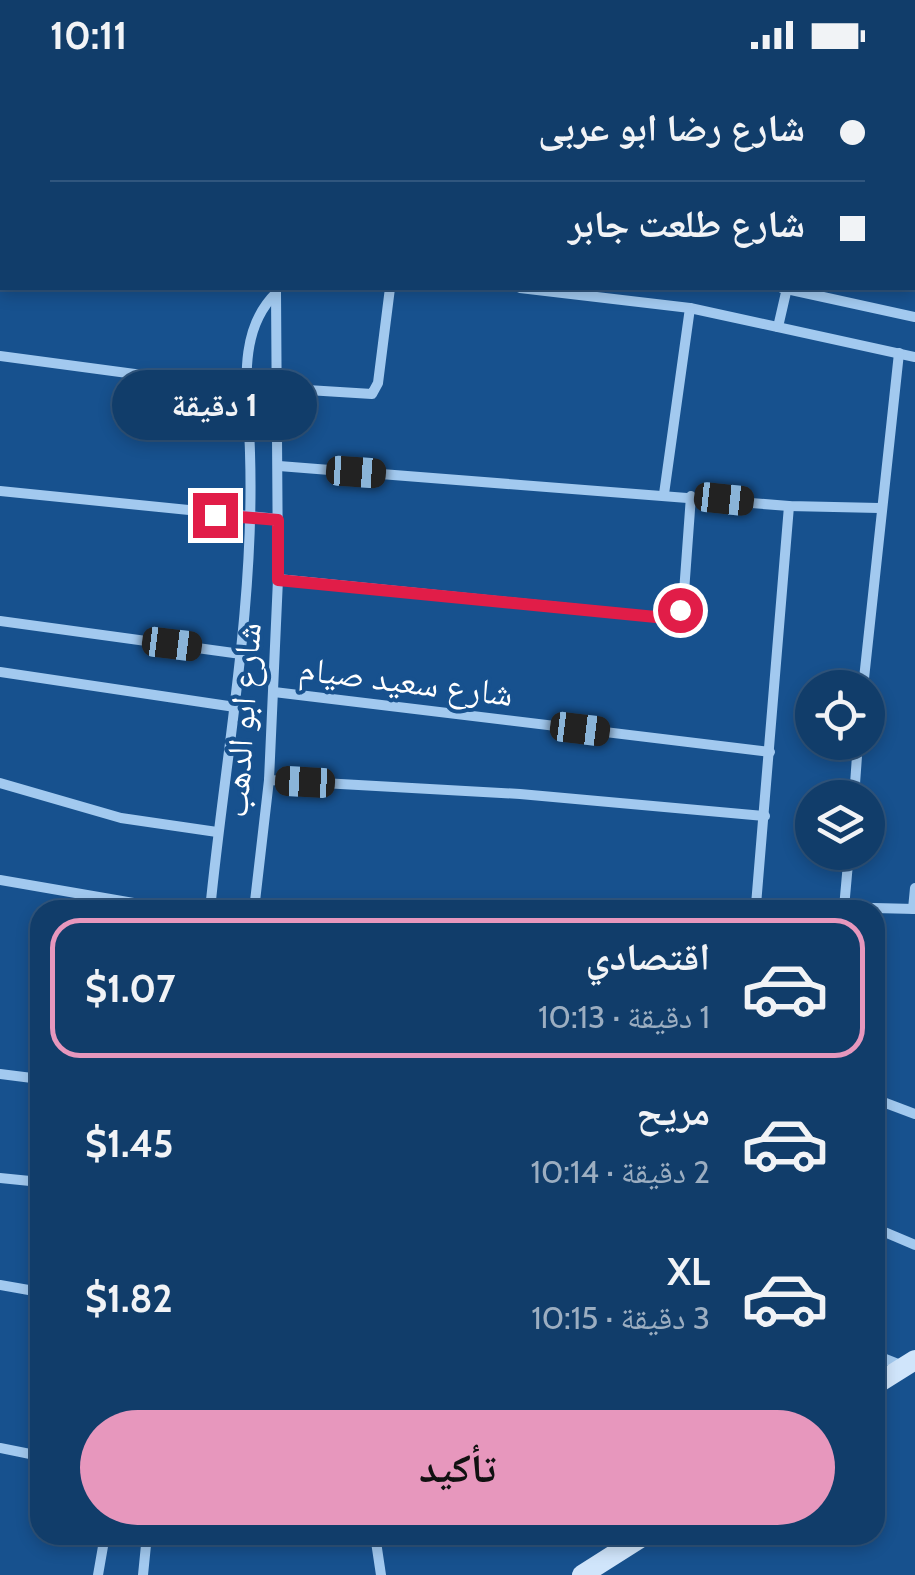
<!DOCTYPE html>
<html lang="ar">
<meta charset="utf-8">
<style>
:root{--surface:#113d6a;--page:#1e4872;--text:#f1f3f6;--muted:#9caec1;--line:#30567e;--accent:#e797bd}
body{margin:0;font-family:Cabin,"Noto Naskh Arabic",sans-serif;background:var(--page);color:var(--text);direction:rtl;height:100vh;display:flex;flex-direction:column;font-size:38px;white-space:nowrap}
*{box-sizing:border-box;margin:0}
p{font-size:32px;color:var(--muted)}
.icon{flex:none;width:55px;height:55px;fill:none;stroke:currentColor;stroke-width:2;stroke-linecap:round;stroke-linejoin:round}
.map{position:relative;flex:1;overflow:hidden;direction:ltr}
.panel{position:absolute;left:30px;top:830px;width:855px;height:645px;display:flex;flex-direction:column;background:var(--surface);border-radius:30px;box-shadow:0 5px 15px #0003,0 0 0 2px var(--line);direction:rtl}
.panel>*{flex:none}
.top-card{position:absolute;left:0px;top:0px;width:915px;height:220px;box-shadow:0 5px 15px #0003,0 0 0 2px var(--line);direction:rtl;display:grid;align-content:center;height:220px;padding:0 50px;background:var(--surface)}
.buttons{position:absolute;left:795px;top:600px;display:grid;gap:20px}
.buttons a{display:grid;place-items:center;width:90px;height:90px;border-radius:50%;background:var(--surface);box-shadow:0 5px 15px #0003,0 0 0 2px var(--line);font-size:50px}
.end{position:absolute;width:45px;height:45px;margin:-22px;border:12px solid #e11d48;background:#fff;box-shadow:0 0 0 5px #fff}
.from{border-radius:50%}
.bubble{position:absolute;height:70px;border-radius:35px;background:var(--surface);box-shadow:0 5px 15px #0003,0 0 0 2px var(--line);font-size:32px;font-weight:800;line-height:70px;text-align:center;direction:rtl}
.car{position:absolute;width:30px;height:60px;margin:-30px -15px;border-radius:12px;box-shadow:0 0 8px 2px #0007;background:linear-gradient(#222 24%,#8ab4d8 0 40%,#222 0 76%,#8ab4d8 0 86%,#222 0)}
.top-card b{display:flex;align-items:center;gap:35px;height:95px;font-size:38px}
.top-card b+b{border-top:2px solid var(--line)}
.top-card i{width:25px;height:25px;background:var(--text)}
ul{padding:18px 0 0;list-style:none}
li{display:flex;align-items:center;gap:30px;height:140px;margin:0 20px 15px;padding:0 30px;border:5px solid transparent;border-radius:30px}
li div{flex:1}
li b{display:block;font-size:38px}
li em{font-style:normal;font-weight:800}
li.current{border-color:var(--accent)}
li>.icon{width:90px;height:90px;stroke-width:1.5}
.primary-button{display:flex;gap:20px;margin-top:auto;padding:20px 50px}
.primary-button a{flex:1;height:115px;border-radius:60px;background:var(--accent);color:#111;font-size:40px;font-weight:800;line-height:115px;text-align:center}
.status{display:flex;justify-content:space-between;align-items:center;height:70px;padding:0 50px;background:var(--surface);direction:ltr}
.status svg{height:28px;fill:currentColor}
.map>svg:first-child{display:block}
</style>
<div class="status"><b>10:11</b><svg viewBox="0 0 49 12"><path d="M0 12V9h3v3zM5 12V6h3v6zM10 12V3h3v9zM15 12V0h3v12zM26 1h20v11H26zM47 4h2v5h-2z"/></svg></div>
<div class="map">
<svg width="915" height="1505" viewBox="0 0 915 1505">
<rect width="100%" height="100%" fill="#17518e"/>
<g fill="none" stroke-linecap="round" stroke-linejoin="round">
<!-- street -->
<g stroke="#a2c9ef" stroke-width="10">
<path d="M314 2V0"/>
<path d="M912 87H915"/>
<path d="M0 90 2 89"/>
<path d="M912 157 915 158"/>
<path d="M520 218 690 238 915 287"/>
<path d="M782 218 915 247"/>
<path d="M778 257 787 218"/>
<path d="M0 286 247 319"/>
<path d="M275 318 372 324 378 313 390 218"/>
<path d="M279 396 789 436 879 438"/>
<path d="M0 421 278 449"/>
<path d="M664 424 690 238"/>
<path d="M278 509 666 548 683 536 691 426"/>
<path d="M0 551 241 584"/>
<path d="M0 602 235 637"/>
<path d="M863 618 899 283"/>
<path d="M274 622 770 682"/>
<path d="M269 710 520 724 765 746"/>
<path d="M0 713 121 748 217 762"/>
<path d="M854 728 858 672"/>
<path d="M0 810 174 840"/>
<path d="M756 835 789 436"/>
<path d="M844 838 849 782"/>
<path d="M913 839 915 818"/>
<path d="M210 840C225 688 255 536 250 383 249 329 234 264 276 223"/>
<path d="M254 840 269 710 278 509 276 222"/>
<path d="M718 840 756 835 915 839"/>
<path d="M0 1004 40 1009"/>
<path d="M875 1029 915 1044"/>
<path d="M0 1108 40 1112"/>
<path d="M875 1158 915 1175"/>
<path d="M0 1215 40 1222"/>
<path d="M875 1285 903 1296"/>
<path d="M0 1378 40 1386"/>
<path d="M375 1465 381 1505"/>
<path d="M98 1505 105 1465"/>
<path d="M143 1505 147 1465"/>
</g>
<!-- secondary -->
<g stroke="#d0e5fb" stroke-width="20">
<path d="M875 1315 915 1290"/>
<path d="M582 1505 645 1465"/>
</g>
</g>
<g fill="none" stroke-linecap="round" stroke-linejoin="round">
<!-- route -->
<path stroke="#e11d48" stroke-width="12" d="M215 445 278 450V510L666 548 680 540"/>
</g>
<g text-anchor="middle" stroke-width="8" stroke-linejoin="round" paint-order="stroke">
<!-- street labels -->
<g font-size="35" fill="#fff" stroke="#17518e">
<text transform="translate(406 611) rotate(7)" y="12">شارع سعيد صيام</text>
<text transform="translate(242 650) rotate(-86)" y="12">شارع ابو الدهب</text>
</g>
</g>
</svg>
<div class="buttons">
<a><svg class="icon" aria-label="locate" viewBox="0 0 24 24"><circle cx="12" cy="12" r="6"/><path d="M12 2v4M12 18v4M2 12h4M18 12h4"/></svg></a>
<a><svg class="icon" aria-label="layers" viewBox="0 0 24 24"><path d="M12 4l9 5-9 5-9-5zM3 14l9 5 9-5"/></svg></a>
</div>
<i class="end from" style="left:680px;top:540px"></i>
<i class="end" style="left:215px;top:445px"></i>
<div class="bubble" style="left:112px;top:300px;width:205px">1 دقيقة</div>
<i class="car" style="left:356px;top:402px;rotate:94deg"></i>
<i class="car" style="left:724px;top:429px;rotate:96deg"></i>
<i class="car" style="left:172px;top:574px;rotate:97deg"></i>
<i class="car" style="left:580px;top:659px;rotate:97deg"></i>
<i class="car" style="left:305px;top:712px;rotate:273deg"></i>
<div class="top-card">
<b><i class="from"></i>شارع رضا ابو عربى</b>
<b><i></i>شارع طلعت جابر</b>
</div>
<section class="panel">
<ul>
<li class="current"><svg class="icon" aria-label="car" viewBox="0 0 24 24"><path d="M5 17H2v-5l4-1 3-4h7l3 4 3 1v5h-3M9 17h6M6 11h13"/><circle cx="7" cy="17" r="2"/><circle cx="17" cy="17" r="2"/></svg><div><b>اقتصادي</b><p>1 دقيقة · 10:13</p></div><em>$1.07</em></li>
<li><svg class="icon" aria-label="car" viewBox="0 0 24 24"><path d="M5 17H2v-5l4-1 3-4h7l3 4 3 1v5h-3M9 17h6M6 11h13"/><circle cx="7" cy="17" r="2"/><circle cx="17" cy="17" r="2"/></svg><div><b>مريح</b><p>2 دقيقة · 10:14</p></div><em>$1.45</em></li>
<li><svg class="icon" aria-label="car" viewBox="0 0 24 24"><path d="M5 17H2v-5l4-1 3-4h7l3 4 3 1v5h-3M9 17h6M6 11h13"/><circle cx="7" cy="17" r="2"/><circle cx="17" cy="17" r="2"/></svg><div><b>XL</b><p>3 دقيقة · 10:15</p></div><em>$1.82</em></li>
</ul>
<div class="primary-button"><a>تأكيد</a></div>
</section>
</div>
